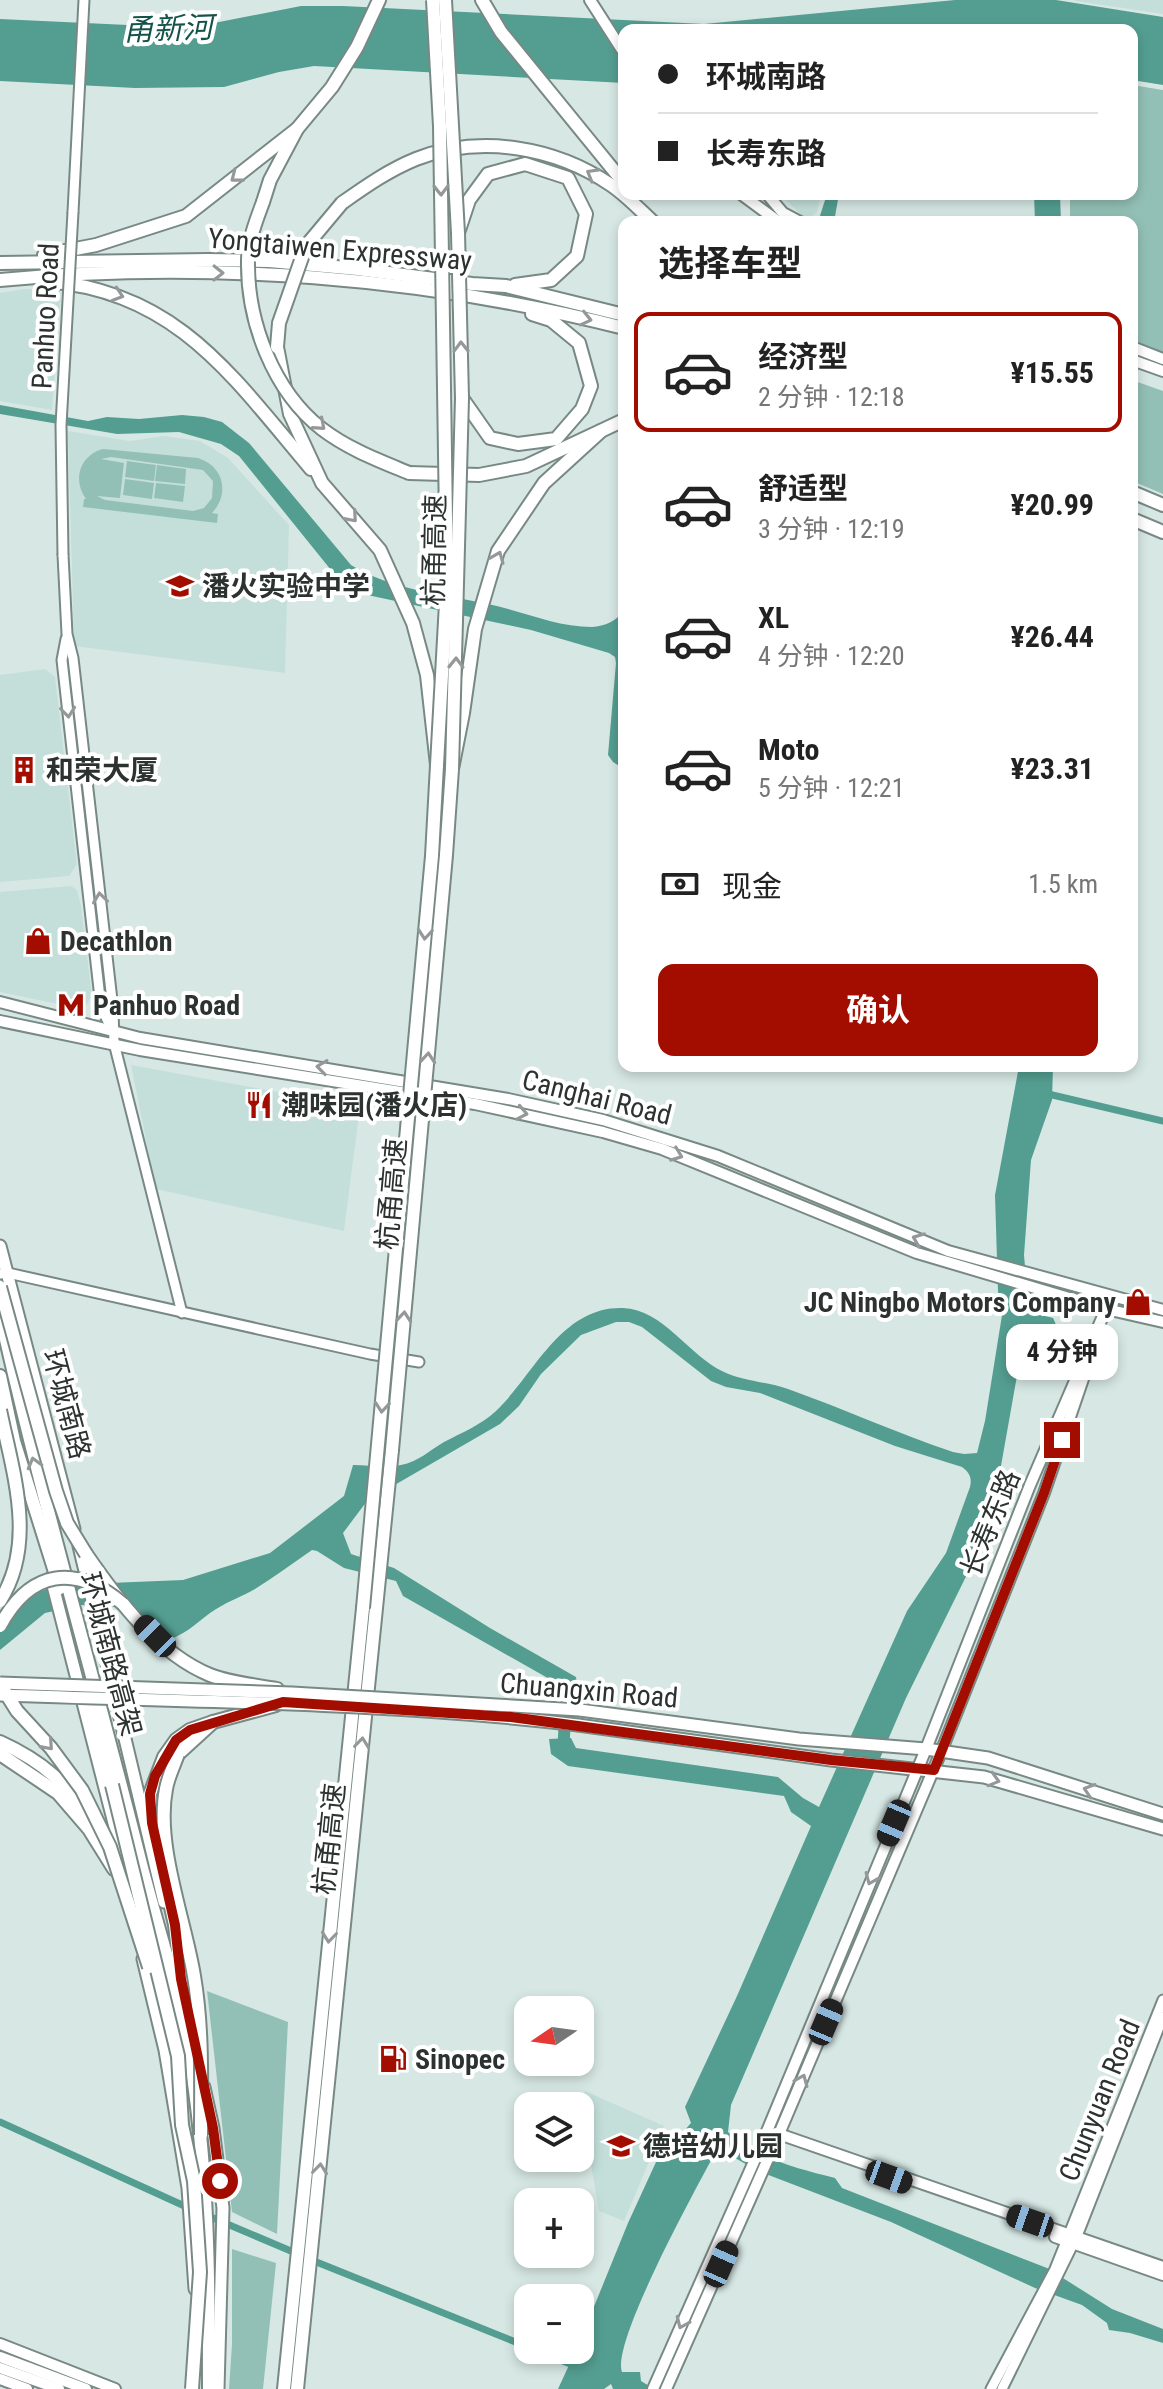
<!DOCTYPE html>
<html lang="zh">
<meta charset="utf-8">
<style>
:root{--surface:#fff;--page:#f6f6f6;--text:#222;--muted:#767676;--line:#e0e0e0;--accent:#a30d00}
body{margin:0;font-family:"Roboto Condensed","Noto Sans SC",sans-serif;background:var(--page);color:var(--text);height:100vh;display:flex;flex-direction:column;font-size:30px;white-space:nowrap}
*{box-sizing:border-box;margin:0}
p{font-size:26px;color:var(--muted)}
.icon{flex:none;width:44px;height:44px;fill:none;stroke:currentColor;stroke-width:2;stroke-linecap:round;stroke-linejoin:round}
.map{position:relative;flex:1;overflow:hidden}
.sheet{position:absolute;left:618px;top:216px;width:520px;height:856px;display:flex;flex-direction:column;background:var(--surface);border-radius:16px;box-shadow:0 4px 12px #0003}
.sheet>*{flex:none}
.guide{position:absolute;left:618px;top:24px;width:520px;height:176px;border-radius:16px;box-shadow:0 4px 12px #0003;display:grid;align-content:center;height:176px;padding:0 40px;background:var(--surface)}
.needle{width:52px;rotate:257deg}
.tools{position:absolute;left:514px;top:1996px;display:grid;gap:16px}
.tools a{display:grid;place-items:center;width:80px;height:80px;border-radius:16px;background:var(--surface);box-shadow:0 4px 12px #0003;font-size:40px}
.end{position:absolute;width:36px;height:36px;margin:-18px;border:10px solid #a30d00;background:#fff;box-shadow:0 0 0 4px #fff}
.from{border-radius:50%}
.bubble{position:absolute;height:56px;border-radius:16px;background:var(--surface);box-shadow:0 4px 12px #0003;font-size:26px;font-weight:700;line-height:56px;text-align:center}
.car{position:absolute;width:24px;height:48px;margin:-24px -12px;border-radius:10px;box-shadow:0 0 6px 2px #0007;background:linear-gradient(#222 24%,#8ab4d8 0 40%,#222 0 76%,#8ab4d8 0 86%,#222 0)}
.guide b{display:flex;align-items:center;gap:28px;height:76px;font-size:30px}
.guide b+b{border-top:2px solid var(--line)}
.guide i{width:20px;height:20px;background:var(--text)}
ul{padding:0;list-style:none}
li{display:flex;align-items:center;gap:24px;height:120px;margin:0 16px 12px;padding:0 24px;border:4px solid transparent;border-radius:16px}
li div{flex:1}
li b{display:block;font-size:30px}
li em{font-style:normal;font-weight:700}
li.active{border-color:var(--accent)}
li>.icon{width:72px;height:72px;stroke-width:1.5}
h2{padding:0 40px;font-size:36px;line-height:96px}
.pay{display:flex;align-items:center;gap:20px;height:88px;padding:0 40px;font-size:30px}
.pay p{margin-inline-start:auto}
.primary-button{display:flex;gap:16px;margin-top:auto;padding:16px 40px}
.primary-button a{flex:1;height:92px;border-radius:16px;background:var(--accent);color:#fff;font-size:32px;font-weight:700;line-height:92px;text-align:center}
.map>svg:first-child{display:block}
</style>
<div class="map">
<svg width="1163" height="2389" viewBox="0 0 1163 2389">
<rect width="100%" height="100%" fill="#d7e8e4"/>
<!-- built -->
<g fill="#c4dfd9">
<path d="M1073 0H1163V14L1076 1Z"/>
<path d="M780 194H821L817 212 812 216H802Z"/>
<path d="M23 289 61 290 52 410 0 401V293Z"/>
<path d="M68 431 130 441 164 436 200 441 228 458 289 525 285 673 74 646Z"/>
<path d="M45 669 55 677 77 864 69 876 0 882V675Z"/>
<path d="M71 886 77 890 81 906 92 996 86 1005 77 1008 0 992V892Z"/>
<path d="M131 1065 360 1107 344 1231 156 1189Z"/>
<path d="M585 2091 664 2126 624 2221 599 2211 581 2106Z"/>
</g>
<!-- green -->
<g fill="#93c0b6" fill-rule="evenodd">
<path d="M1132 85 1163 90V353L1132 342V222H1070V194H1132Z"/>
<path d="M1132 380 1163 391V494L1132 481Z"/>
<path d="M103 449 198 458C224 466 230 494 212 513L218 514 217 523 83 507 84 499H86C72 480 80 455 103 449ZM111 457 203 470 213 481 212 498 204 508 193 511 105 500 97 496 120 498 124 463 101 459Z"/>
<path d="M127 461 156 465 154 481 125 477Z"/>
<path d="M157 465 186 469 185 484 155 481Z"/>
<path d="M125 479 154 483 152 499 123 495Z"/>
<path d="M156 483 185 486 183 502 154 498Z"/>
<path d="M207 1991 288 2022 277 2234 232 2212Z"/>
<path d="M232 2249 276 2263 263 2389H229L232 2344Z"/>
</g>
<!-- water -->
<g fill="#549e91">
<path d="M955 0H1056L1163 17V85L1132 80V30H624V83L314 66 279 72 224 87 135 88 0 81V19L149 26 209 24 301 6H343L704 24Z"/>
<path d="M827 194H839L834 222H818Z"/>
<path d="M1034 194H1060L1061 222H1035Z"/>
<path d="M0 405 88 421 107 417 139 419 182 415 204 417 222 422 249 443 351 565C392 590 442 594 488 604 522 611 557 627 592 627 605 626 616 621 624 611V769L613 762 608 755 616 663 615 657 609 653 531 630 372 596 349 587 335 575 239 456 221 444 179 432 117 434 0 414Z"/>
<path d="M1019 1066H1053L1052 1100 1031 1160 1024 1255 1029 1312 1053 1318C1062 1336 1066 1363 1050 1378L1046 1372 1035 1338 1024 1336 990 1528 906 1698 731 2105 728 2132C758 2159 796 2168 835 2178L842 2188 1047 2268 1112 2309 1163 2329V2343L1130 2333 1109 2330 1107 2323 1082 2305 1035 2288 891 2222 758 2171 735 2158 715 2153C697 2187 611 2342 622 2372H640L641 2381 654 2389H613L611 2384 604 2389H558L576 2350H580V2341L628 2223 668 2136 683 2132 691 2123 685 2107 737 1996 811 1826 791 1812 784 1796 568 1766 551 1754 549 1739 571 1738 576 1748 778 1777 803 1798 819 1807 907 1611 946 1553 970 1487C972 1478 970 1473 962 1467L895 1446 760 1393 726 1387 711 1381 642 1327 629 1322H616L581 1335 541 1374 519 1406 500 1424 367 1501 343 1533 351 1554 394 1568 490 1628 576 1677 578 1689H554L553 1681 403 1596 396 1581 344 1568 317 1551 312 1550C293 1563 274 1577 255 1589 241 1597 224 1603 210 1613 195 1624 183 1637 163 1641L119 1607 81 1605 45 1613 0 1650V1617C20 1602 37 1590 61 1585L183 1580 270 1553 344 1496 353 1465C369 1465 385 1468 401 1465 418 1462 430 1450 444 1442 461 1433 481 1425 496 1411 534 1375 561 1306 623 1308 663 1309 689 1356 724 1372 743 1381 768 1382 788 1389 844 1409 897 1433 953 1452L964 1454 977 1453 985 1421 1003 1309 998 1292 995 1195Z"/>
</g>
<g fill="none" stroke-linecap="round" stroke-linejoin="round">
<!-- canal -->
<g stroke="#549e91" stroke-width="7">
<path d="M1044 1093 1163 1121"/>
<path d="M0 2122 191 2209"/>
<path d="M206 2215 298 2254"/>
<path d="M309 2259 528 2347"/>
<path d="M535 2350 578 2367"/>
</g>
<!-- river -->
<path stroke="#549e91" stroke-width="12" d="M560 1677 567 1682 563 1754"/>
<!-- tertiary casing -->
<g stroke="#788985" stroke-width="13">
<g id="tertiary">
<path d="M73 212 84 0"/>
<path d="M63 555 67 634 73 658 113 1009 114 1043 182 1313"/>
<path d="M66 639 62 660 101 1007 111 1028"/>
<path d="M0 1274 8 1273 370 1354 419 1362"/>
<path d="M991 2389 1055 2269 1163 2000"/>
<path d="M1002 2389 1077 2236 1163 2017"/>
</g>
</g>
<!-- secondary casing -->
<g stroke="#788985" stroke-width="14">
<g id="secondary">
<path d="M590 0 624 53"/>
<path d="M741 194 779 222"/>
<path d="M767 194 783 213 800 222"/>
<path d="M1132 347 1163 359"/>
<path d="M1132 360 1163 371"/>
<path d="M0 1002 140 1038 508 1099 603 1120 718 1156 948 1251 1163 1310"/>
<path d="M0 1021 140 1050 475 1104 603 1132 662 1149 917 1253 1106 1309 1163 1322"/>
<path d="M776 2133 1163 2267"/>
<path d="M1055 2237 1163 2275"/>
<path d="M0 2344 115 2389"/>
<path d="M0 2357 86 2389"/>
<path d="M0 2368 59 2389"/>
<path d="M0 2379 27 2389"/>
<path d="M653 2389 760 2148 926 1749 1030 1485 1106 1309"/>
<path d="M666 2389 779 2134 941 1752 1044 1493 1083 1379"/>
</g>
</g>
<!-- primary casing -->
<g stroke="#788985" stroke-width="15">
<g id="primary">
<path d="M0 1246 74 1529"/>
<path d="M79 1546 164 1902"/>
<path d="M51 1578 118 1839 129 1891"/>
<path d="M580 1710 799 1739 926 1749 988 1758 1163 1814"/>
<path d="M578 1725 831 1760 984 1777 1163 1829"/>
<path d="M143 1959 165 2050 188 2188 195 2289"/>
<path d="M179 1970 197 2055"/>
<path d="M204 2087 213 2128 223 2208 218 2389"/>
</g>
</g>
<!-- trunk casing -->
<g stroke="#788985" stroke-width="16">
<g id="trunk">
<path d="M0 1313C41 1498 95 1680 141 1864 157 1926 178 1988 189 2051 208 2163 209 2276 209 2389"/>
<path d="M0 1376 14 1441 60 1588"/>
<path d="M86 1554C117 1599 157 1653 210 1675 230 1683 255 1685 277 1689"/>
<path d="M86 1687 112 1785"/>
<path d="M0 1742C44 1762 65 1783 94 1821"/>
<path d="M0 1754 58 1793 89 1829 114 1869"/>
<path d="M178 1754 213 1722 276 1705"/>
<path d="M181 1979 175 1925 152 1823 150 1794 164 1757 176 1740 190 1730 213 1722"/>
</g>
</g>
<!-- motorway casing -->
<g stroke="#788985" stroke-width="16">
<g id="motorway">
<path d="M482 0 501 32 624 183"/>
<path d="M263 202 270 180 297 129 332 87 357 47 379 0"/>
<path d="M342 203C366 186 389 170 416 159 481 134 555 147 611 185 626 195 640 210 653 222"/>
<path d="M459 230 469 200 488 174 525 164 568 178 586 214 577 256 551 280 515 285"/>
<path d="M44 255 96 245 186 216 297 129"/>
<path d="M0 263 208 260 269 261 358 269 472 284 506 286 624 315"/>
<path d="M0 280C206 260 423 277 624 328"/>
<path d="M45 281C177 291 232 376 311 469"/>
<path d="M277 347 290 414 322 483 380 550 413 623 427 675 437 765 432 856"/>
<path d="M462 398 490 438 518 444 556 439 582 409 591 386 579 343 551 320 532 314"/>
<path d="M409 473 479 475 526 466 624 420"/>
<path d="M1132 492 1163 505"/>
<path d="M1132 519 1163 532"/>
<path d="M446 855 452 769 463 713 475 629 498 551 544 483 601 431"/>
<path d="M284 2389 363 1608"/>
<path d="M297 2389 392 1450"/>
</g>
</g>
<!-- tertiary -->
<use href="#tertiary" stroke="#fff" stroke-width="9"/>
<!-- secondary -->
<use href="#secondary" stroke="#fff" stroke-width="10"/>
<!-- primary -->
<use href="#primary" stroke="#fff" stroke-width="11"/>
<!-- trunk -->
<use href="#trunk" stroke="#fff" stroke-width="12"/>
<!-- motorway -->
<use href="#motorway" stroke="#fff" stroke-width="12"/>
<!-- tertiary-bridge casing -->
<g stroke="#788985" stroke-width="13" stroke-linecap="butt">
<path id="tertiary-bridge" d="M63 555 61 425 73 212"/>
</g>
<!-- primary-bridge casing -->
<g stroke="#788985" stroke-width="15" stroke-linecap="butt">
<g id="primary-bridge">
<path d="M0 1683 292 1693 580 1710"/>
<path d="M0 1695C193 1702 386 1702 578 1725"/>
</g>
</g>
<!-- trunk-bridge casing -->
<g stroke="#788985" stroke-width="16" stroke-linecap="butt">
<g id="trunk-bridge">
<path d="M0 1287 56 1491 67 1523 86 1554"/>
<path d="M0 1410C13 1473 37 1543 0 1601"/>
<path d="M0 1626C30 1570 75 1563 123 1604"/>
<path d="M0 1684 17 1711 51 1748 82 1790 110 1847 149 1967"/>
<path d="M178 1754C174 1765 168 1777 166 1789 155 1845 185 1920 194 1976 203 2029 201 2082 201 2135"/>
<path d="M112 1785 178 2056 182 2125 194 2181 200 2272 192 2389"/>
</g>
</g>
<!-- motorway-bridge casing -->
<g stroke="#788985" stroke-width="16" stroke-linecap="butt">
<g id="motorway-bridge">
<path d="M433 0 440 126 447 585 437 765"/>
<path d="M445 0 458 233 462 398 452 769"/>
<path d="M263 202C256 221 248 241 248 261 247 321 273 391 322 429 348 449 380 461 409 473"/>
<path d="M277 347 279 323 306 246 342 203"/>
<path d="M392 1450 446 855"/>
<path d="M363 1608 432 856"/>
</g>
</g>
<!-- tertiary-bridge -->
<use href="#tertiary-bridge" stroke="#fff" stroke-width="9"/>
<!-- primary-bridge -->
<use href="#primary-bridge" stroke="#fff" stroke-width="11"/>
<!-- trunk-bridge -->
<use href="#trunk-bridge" stroke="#fff" stroke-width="12"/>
<!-- motorway-bridge -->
<use href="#motorway-bridge" stroke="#fff" stroke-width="12"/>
</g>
<!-- one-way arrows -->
<defs><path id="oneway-chevron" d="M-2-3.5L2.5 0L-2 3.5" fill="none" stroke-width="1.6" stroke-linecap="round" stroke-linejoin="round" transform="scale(2)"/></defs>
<g stroke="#959898">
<use href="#oneway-chevron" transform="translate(592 174) rotate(-150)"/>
<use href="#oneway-chevron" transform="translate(236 177) rotate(142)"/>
<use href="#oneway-chevron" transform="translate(441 190) rotate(89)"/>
<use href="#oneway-chevron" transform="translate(218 273) rotate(1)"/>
<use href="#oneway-chevron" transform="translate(118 295) rotate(18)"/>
<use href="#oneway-chevron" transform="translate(586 319) rotate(13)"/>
<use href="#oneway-chevron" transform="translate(461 347) rotate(-91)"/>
<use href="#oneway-chevron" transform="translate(320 425) rotate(41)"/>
<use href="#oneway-chevron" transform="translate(352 517) rotate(49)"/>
<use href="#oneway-chevron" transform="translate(498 557) rotate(-68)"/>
<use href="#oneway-chevron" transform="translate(456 663) rotate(-89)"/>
<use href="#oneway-chevron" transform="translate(68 712) rotate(84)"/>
<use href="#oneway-chevron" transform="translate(100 898) rotate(-97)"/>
<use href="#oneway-chevron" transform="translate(425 934) rotate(95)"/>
<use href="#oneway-chevron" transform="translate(428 1058) rotate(-85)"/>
<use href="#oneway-chevron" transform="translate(322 1067) rotate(-172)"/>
<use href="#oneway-chevron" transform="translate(522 1113) rotate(11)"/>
<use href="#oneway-chevron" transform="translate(677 1155) rotate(21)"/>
<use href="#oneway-chevron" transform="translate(918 1239) rotate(-158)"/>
<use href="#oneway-chevron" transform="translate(404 1317) rotate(-85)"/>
<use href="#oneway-chevron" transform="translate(382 1407) rotate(95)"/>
<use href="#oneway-chevron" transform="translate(34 1463) rotate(-105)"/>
<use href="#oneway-chevron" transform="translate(362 1743) rotate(-84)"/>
<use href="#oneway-chevron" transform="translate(48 1745) rotate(49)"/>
<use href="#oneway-chevron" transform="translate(994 1780) rotate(16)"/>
<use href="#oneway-chevron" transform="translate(1089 1790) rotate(-162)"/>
<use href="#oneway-chevron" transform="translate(871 1879) rotate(113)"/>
<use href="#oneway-chevron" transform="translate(329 1937) rotate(96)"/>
<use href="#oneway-chevron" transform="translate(802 2080) rotate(-67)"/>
<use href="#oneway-chevron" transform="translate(320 2169) rotate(-84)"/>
<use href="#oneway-chevron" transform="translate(682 2323) rotate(114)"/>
</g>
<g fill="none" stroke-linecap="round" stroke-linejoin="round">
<!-- route -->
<path stroke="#a30d00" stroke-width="10" d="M220 2181 213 2128 181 1979 175 1925 152 1823 150 1794 155 1776 176 1740 190 1730 283 1702 511 1717 831 1760 934 1770 1044 1493 1062 1440"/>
</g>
<!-- icons -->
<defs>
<g id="school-bare" transform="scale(2.16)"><path d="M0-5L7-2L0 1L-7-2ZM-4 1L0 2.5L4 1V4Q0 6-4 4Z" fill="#a30d00" stroke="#fff" stroke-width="2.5" paint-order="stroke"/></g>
<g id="building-bare" transform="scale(2.16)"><path d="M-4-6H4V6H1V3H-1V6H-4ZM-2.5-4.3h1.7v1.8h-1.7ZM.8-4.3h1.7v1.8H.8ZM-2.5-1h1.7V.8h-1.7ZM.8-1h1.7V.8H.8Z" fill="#a30d00" stroke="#fff" stroke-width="2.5" paint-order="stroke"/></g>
<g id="shop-bare" transform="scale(2.16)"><path d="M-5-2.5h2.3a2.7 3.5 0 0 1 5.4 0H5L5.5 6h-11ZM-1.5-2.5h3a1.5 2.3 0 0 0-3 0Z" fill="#a30d00" stroke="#fff" stroke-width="2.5" paint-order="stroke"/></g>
<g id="metro-bare" transform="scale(2.16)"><path d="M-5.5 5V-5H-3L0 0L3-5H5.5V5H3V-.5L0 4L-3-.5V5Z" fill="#a30d00" stroke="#fff" stroke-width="2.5" paint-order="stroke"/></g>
<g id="restaurant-bare" transform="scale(2.16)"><path d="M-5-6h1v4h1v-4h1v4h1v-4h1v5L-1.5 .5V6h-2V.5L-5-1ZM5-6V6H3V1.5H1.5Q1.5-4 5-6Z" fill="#a30d00" stroke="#fff" stroke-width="2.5" paint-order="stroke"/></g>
<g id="fuel-bare" transform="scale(2.16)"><path d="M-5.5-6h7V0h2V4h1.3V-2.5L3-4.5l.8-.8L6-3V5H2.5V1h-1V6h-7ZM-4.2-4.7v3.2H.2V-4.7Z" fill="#a30d00" stroke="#fff" stroke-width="2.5" paint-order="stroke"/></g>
</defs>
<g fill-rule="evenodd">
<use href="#school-bare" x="180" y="586"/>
<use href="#building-bare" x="24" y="770"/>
<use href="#shop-bare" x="38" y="941"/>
<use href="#metro-bare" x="71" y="1005"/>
<use href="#restaurant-bare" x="259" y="1105"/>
<use href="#shop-bare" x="1138" y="1302"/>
<use href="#fuel-bare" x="393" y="2059"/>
<use href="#school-bare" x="621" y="2146"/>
</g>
<g text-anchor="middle" stroke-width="8" stroke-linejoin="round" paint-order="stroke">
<!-- street labels -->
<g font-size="28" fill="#2b3230" stroke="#fff">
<text transform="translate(340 249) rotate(5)" y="10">Yongtaiwen Expressway</text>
<text transform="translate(45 316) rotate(-87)" y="10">Panhuo Road</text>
<text transform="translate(434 550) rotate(-89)" y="10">杭甬高速</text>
<text transform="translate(597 1097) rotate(14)" y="10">Canghai Road</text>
<text transform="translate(391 1194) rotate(-85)" y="10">杭甬高速</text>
<text transform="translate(67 1404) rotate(75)" y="10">环城南路</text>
<text transform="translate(990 1523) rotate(-68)" y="10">长寿东路</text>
<text transform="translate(111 1654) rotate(75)" y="10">环城南路高架</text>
<text transform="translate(589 1690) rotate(5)" y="10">Chuangxin Road</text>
<text transform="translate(329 1839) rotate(-84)" y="10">杭甬高速</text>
<text transform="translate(1099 2100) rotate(-68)" y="10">Chunyuan Road</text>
</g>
<!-- poi labels -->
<g font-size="28" font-weight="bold" fill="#2b3230" stroke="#fff" text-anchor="start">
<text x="202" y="596">潘火实验中学</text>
<text x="46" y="780">和荣大厦</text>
<text x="60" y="951">Decathlon</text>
<text x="93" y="1015">Panhuo Road</text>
<text x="281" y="1115">潮味园(潘火店)</text>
<text x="1116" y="1312" text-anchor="end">JC Ningbo Motors Company</text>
<text x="415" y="2069">Sinopec</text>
<text x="643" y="2156">德培幼儿园</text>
</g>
<!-- water labels -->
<g font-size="30" font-style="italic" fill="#14534a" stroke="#fff">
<text transform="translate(168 29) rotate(-2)" y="10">甬新河</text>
</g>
</g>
</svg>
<div class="tools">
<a><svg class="needle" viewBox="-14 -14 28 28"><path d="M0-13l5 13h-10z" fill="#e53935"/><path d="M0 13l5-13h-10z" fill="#767676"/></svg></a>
<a><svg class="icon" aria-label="layers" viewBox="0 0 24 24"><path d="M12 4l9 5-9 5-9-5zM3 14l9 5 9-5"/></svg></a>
<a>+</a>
<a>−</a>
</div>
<i class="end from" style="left:220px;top:2181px"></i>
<i class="end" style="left:1062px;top:1440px"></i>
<div class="bubble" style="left:1006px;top:1324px;width:112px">4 分钟</div>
<i class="car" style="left:155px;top:1636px;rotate:315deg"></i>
<i class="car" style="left:894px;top:1823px;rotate:203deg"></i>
<i class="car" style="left:826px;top:2022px;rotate:23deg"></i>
<i class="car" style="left:889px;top:2177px;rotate:110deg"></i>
<i class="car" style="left:1030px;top:2221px;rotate:289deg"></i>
<i class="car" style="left:721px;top:2264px;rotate:24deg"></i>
<div class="guide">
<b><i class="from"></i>环城南路</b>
<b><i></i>长寿东路</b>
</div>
<section class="sheet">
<h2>选择车型</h2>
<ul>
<li class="active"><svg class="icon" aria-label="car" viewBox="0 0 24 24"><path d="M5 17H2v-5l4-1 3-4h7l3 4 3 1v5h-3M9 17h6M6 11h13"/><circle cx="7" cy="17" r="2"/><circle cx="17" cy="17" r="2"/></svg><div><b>经济型</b><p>2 分钟 · 12:18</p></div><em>¥15.55</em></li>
<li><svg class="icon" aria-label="car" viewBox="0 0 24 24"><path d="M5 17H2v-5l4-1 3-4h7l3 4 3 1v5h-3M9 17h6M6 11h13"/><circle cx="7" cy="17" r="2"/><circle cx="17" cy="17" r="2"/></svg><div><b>舒适型</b><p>3 分钟 · 12:19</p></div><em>¥20.99</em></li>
<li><svg class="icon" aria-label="car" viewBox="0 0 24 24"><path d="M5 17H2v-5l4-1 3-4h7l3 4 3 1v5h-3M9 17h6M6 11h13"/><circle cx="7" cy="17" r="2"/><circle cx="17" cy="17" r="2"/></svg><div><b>XL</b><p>4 分钟 · 12:20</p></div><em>¥26.44</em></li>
<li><svg class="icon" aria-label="car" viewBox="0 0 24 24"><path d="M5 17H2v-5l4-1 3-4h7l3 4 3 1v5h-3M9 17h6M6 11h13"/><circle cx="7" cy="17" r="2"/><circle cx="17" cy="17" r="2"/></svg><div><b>Moto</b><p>5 分钟 · 12:21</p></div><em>¥23.31</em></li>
</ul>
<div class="pay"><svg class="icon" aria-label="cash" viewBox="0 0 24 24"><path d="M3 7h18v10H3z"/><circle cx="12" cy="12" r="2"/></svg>现金<p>1.5 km</p></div>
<div class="primary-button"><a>确认</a></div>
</section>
</div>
